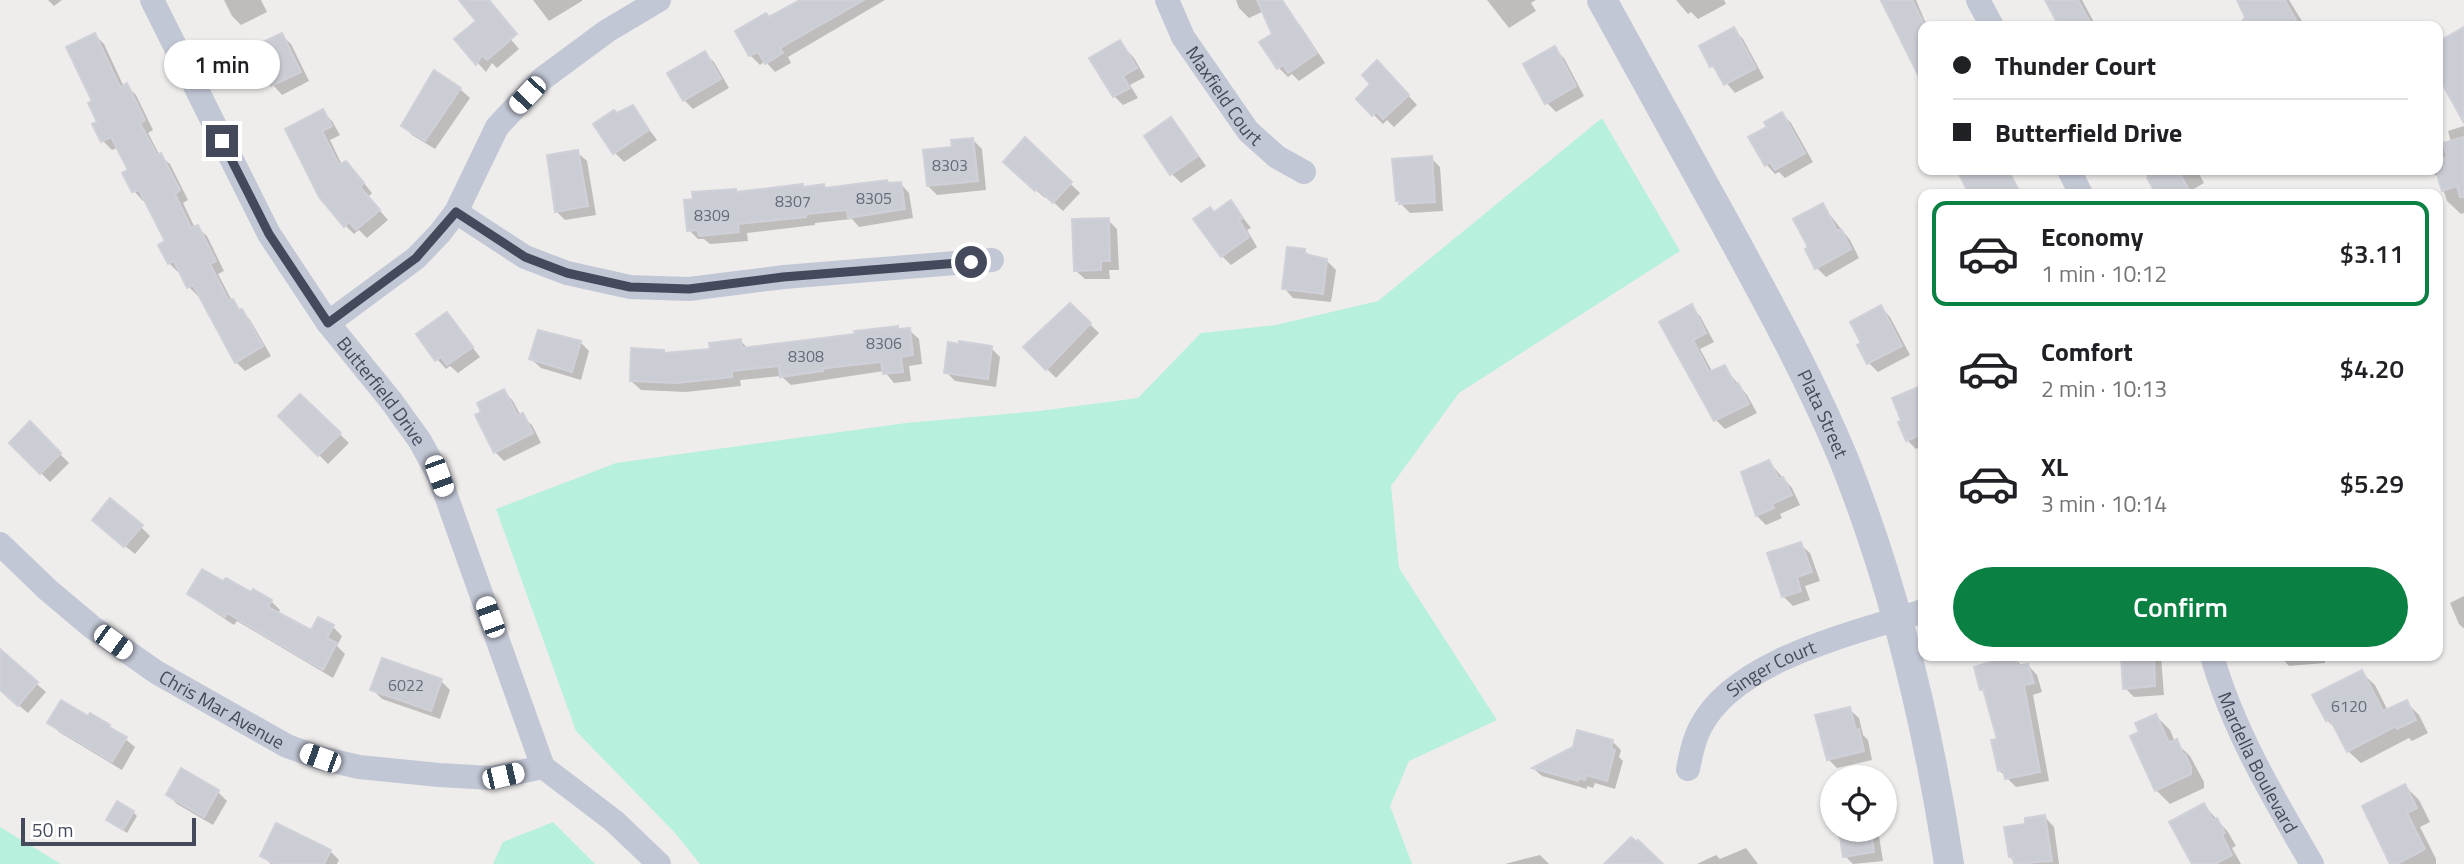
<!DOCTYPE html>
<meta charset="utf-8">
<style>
:root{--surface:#fff;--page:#f6f6f6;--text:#202124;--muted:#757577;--line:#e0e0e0;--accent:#0b8043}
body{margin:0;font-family:"Titillium Web",sans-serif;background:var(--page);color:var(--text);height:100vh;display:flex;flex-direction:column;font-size:26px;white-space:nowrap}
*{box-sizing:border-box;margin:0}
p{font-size:23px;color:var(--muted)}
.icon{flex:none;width:38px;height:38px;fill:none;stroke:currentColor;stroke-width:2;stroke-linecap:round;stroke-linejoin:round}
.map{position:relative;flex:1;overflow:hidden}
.drawer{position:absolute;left:1918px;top:189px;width:525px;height:472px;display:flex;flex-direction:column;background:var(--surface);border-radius:14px;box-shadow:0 2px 5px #0004}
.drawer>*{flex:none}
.banner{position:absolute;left:1918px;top:21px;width:525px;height:154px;border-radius:14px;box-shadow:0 2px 5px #0004;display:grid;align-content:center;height:154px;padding:0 35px;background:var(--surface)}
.tools{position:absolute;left:1820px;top:765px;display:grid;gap:14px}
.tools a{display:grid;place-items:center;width:77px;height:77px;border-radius:50%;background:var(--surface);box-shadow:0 2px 5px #0004;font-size:35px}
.scale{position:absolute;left:21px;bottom:18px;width:175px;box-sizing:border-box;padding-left:7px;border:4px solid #444a5b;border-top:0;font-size:19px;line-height:24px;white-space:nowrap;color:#444a5b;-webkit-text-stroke:5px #fff;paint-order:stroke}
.end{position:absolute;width:32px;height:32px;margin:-16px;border:9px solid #444a5b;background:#fff;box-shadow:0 0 0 4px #fff}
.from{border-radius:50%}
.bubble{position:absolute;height:49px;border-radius:24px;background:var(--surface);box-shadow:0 2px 5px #0004;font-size:23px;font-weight:600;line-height:49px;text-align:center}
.car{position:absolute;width:21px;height:42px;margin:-21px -10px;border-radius:9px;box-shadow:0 0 5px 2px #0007;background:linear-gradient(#fff 24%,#345 0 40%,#fff 0 76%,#345 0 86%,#fff 0)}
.banner b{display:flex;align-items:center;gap:24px;height:66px;font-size:26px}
.banner b+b{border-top:2px solid var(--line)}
.banner i{width:18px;height:18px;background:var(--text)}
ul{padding:12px 0 0;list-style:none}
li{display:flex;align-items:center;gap:21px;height:105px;margin:0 14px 10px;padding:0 21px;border:4px solid transparent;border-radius:14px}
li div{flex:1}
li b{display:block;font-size:26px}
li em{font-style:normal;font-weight:600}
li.current{border-color:var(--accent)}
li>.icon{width:63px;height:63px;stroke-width:1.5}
.action{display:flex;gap:14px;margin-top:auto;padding:14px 35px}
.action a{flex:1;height:80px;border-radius:42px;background:var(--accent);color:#fff;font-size:28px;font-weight:600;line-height:80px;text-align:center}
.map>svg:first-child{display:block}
</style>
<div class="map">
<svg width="2464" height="864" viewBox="0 0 2464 864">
<rect width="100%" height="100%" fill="#efedec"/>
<!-- green -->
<g fill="#b7f0dc">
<path d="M1602 118 1680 251 1459 393 1391 486 1399 568 1497 720 1409 761 1390 806 1412 864H700L675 833 576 731 496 509 616 463 906 423 1039 411 1138 398 1201 333 1276 325 1378 301Z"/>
<path d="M553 822 595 864H493L503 842Z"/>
<path d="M0 827 61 864H0Z"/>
</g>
<!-- shadow -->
<g fill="#0003">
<path d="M48 0H62L54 6Z"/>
<path d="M224 0H261L267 12 241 25 232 16Z"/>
<path d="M533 0H582V1L549 21Z"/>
<path d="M802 0H885L788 57 791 63 775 72 765 61 760 65 750 55 770 19Z"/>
<path d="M1236 0H1283L1290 17 1300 25 1325 63 1299 81 1292 74 1288 77 1279 68 1274 35 1264 11 1249 18 1239 8Z"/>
<path d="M1487 0H1536L1531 3 1536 11 1509 28Z"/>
<path d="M1676 0H1724L1726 4 1698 19 1691 12 1688 14Z"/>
<path d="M1880 0H1916L1927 26H1923V81L1893 20 1887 14Z"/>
<path d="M2047 0H2082L2096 26H2061Z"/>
<path d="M2239 0H2289L2305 26H2241L2247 17Z"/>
<path d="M497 23 519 49 497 68 492 63 486 72 457 40Z"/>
<path d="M1734 30 1743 39 1764 78 1735 93 1711 65Z"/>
<path d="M95 35 104 44 124 87 127 86 136 95 153 130 148 133 160 156 170 164 188 200 183 203 195 228 197 227 207 236 224 271 218 274 232 301 250 320 271 356 245 371 236 362 200 295 198 296 189 287 181 271 178 272 169 263 168 242 146 200 143 201 134 191 131 171 119 147 112 150 103 141 94 101Z"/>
<path d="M281 35 291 44 309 81 282 95 273 85 255 48Z"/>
<path d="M1119 42 1134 58 1145 77 1130 85 1138 98 1123 105 1114 96Z"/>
<path d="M1554 49 1564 58 1584 96 1556 112 1547 103Z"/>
<path d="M704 53 714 62 729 88 693 109 684 100Z"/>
<path d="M1386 71 1417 105 1394 127 1387 120 1383 124 1358 99Z"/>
<path d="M434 73 460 89 470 98 435 149 412 135 403 125Z"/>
<path d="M632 107 657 140 624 162 615 153 595 125Z"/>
<path d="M323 112 332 121 340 135 330 140 342 165 355 172 372 193 368 197 388 220 367 238 359 230 354 234 345 225 287 130Z"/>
<path d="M1782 114 1791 123 1813 162 1785 178 1779 172 1775 174 1766 164 1769 127Z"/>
<path d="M1171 120 1180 129 1206 166 1181 183 1172 174 1146 137Z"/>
<path d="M2464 126V213L2461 214 2447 201 2439 177 2427 170H2438V147L2451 142 2448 131Z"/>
<path d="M973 140 982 149 986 190 937 195 928 186 954 149Z"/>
<path d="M1025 140 1080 193 1063 211 1047 196 1045 198 1015 171Z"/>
<path d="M577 152 587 161 596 215 565 220 556 211Z"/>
<path d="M1431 158 1440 167 1443 211 1410 213 1398 201Z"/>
<path d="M2144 170H2197L2204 183 2192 190 2194 194H2158Z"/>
<path d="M900 183 909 193 913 218 859 227 852 219 815 223V225L747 233 748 241 710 244 704 239H698L689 230 735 190 738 193 802 186 805 188 824 186 827 190Z"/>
<path d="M1231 202 1251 228 1247 230 1257 247 1231 265 1222 256 1214 214Z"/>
<path d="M1822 205 1850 240 1859 258 1826 277 1817 268 1811 248Z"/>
<path d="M1108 220 1117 229 1119 270H1109L1110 279H1085L1075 270Z"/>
<path d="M1305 251 1311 257 1327 261 1336 270 1331 302 1293 298 1284 288Z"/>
<path d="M1070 305 1099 333 1056 378 1025 347Z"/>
<path d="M1691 307 1700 316 1714 342 1700 349 1713 373 1724 367 1747 395 1757 413 1725 429 1716 420 1661 322Z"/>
<path d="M1881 307 1890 317 1910 355 1878 372 1869 363 1859 345 1863 343Z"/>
<path d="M447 314 480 357 458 373 450 366 446 369 437 359Z"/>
<path d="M897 328 900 331 909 330 919 339 922 364 909 366 911 381 894 383 884 371 791 385 781 376 740 380 741 386 686 392 641 390 631 381 663 351 667 355 712 351 741 341 748 349 857 336Z"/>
<path d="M580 342 589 351 581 380 541 368 531 359Z"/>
<path d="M991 348 1000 357 996 387 955 381 946 372Z"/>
<path d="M1923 387V446L1916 449 1907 440 1904 421 1894 399Z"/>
<path d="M504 391 513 401 521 416 532 425 541 443 504 461 495 452Z"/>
<path d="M300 396 349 443 328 464 280 416Z"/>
<path d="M30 424 69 463 50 482 11 443Z"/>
<path d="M1769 462 1792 488 1800 505 1780 514 1782 518 1766 525 1757 516 1744 473Z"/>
<path d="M141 527 150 536 135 554 104 529Z"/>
<path d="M1800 544 1810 553 1820 581 1805 586 1810 600 1793 606 1783 596Z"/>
<path d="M190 593 251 595 271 601 280 610 278 614 312 632 333 627 342 636 337 646 345 654 333 678 237 621 234 625 199 602Z"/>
<path d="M2464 596V628H2463L2459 624 2450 603Z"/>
<path d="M0 652 46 692 28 713 0 690Z"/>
<path d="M2122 656H2161L2164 695 2134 697 2125 688Z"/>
<path d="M2280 656H2325V663L2289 666Z"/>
<path d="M2014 658 2023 667 2028 665 2037 675 2042 692 2033 695 2049 781 2016 787 1999 770V740L1986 693 1982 689Z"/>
<path d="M2362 673 2375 685 2388 711 2406 702 2419 715 2428 733 2412 741 2409 738 2361 763 2348 751 2337 730 2327 720Z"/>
<path d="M441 681 450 690 440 719 382 699 372 689Z"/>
<path d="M1849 709 1859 718 1863 735 1868 740 1872 760 1837 768 1828 759Z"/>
<path d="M2156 716 2170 730 2175 742 2190 756 2204 782V788L2170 804 2156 790 2141 733Z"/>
<path d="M88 718 109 726 135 747 122 770 59 732 49 722Z"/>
<path d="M1612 741 1621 750 1619 757 1623 761 1615 789 1595 783 1593 788 1587 786V789L1542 776 1534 769 1574 748Z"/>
<path d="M2405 786 2419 800 2430 822 2420 827 2436 859V864H2392Z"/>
<path d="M218 792 227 801 213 825 177 804 168 795Z"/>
<path d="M1885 799 1888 803 1891 825 1885 826Z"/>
<path d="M2204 805 2228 832 2236 846 2232 848 2241 864H2194Z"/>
<path d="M133 812 137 816 127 833 108 820Z"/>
<path d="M2045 817 2054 827 2059 864H2016L2010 857 2027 825Z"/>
<path d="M1837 830H1878L1883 861 1853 864 1845 856 1843 841 1838 837Z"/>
<path d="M1746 848 1758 864H1697L1716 855 1720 859Z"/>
<path d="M330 851 339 860 337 864H271L262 856Z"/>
<path d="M1540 855 1549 864H1505Z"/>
</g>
<!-- building -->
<g fill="#cbcdd5" stroke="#d0d0d9" stroke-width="2">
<path d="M459 0H489L517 34 487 60 482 55 476 65 454 39 476 21Z"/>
<path d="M800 0H864L780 48 783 53 765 64 758 52 749 56 735 31 766 13 769 17Z"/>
<path d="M1257 0H1282L1317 53 1288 73 1283 65 1277 69 1259 42 1272 34Z"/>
<path d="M1881 0H1912L1923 22V85Z"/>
<path d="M2045 0H2078L2092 26H2059Z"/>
<path d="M2237 0H2285L2299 26H2239L2245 17Z"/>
<path d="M1734 27 1756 68 1724 85 1713 65 1710 67 1699 46Z"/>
<path d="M2464 27V123L2438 76V42Z"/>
<path d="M95 33 120 87 127 83 145 120 140 123 157 155 161 153 180 190 175 194 191 228 198 225 216 261 210 264 229 301 233 299 239 310 242 309 263 346 235 363 193 285 187 288 174 261 168 264 158 245 165 241 139 190 132 192 122 173 128 170 111 137 101 142 92 124 97 122 88 103 92 101 66 47Z"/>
<path d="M282 33 301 72 271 86 252 47Z"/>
<path d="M1120 40 1137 68 1123 76 1130 88 1113 97 1089 58Z"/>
<path d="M1555 46 1576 86 1545 104 1523 64Z"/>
<path d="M705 51 721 79 683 101 667 73Z"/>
<path d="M1377 60 1409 95 1383 119 1377 112 1372 116 1356 99 1370 84 1362 75Z"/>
<path d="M434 70 461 88 425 141 401 126Z"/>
<path d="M633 105 649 130 613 154 593 124 614 110 617 113Z"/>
<path d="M323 109 332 126 322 131 339 165 346 161 364 183 360 187 380 210 356 230 349 222 344 227 319 197 285 129Z"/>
<path d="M1782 112 1805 153 1775 170 1770 162 1765 166 1748 137 1767 127 1764 122Z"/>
<path d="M1171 117 1198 156 1170 175 1144 136Z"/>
<path d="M1025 137 1072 182 1053 203 1037 188 1035 191 1003 162Z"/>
<path d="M2464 137V197H2460L2457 186 2442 191 2438 178V160L2447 157 2443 143Z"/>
<path d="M973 138 978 181 927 186 923 150 952 147 951 140Z"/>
<path d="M578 150 588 206 555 212 547 155Z"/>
<path d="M1432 156 1435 202 1399 204V201H1396L1392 159Z"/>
<path d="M1957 170H2008L2021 194H1969Z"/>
<path d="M2161 170H2178L2191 194H2156L2147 178Z"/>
<path d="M887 180 888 183 901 182 905 209 848 218 847 210 806 214V217L738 224 739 232 699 236 698 230 687 231 684 200 693 199 692 192 736 189V192L803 184V187L824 184 825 188Z"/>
<path d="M1231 200 1243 218 1239 220 1249 237 1221 257 1193 219 1210 207 1214 212Z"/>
<path d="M1823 203 1837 231 1841 229 1851 249 1815 269 1805 249 1808 247 1793 219Z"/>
<path d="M1109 218 1110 261H1101V270L1074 271 1072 219Z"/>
<path d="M1287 247 1305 249V254L1327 259 1323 294 1282 289Z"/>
<path d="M1070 303 1091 323 1046 370 1023 347Z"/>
<path d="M1692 304 1706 333 1693 340 1709 372 1725 365 1735 385 1738 383 1749 404 1714 421 1659 322Z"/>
<path d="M1881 305 1902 346 1867 364 1857 345 1861 343 1850 322Z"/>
<path d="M447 312 473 347 447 365 441 357 435 361 416 334Z"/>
<path d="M898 326V329L910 328 913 355 901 357 903 372 883 374 881 362 835 367 822 369 823 371 780 377 779 366 732 371V377L676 383 630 381 631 348 664 350V353L710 349 709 343 741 339 742 348 855 334 854 331Z"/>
<path d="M538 330 581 341 572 372 529 359Z"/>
<path d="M959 341 992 346 988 379 944 373 948 342 959 344Z"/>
<path d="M1923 385V434L1906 441 1898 422 1901 420 1892 398Z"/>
<path d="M504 389 518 416 523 413 533 433 494 453 475 415 481 412 477 403Z"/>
<path d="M300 394 341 433 318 456 278 416Z"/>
<path d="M30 421 61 453 40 474 9 443Z"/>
<path d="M1769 460 1779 479 1783 477 1792 495 1772 504 1774 508 1756 516 1741 472Z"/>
<path d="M110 498 143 525 124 547 92 520Z"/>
<path d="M1801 542 1812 572 1797 577 1801 591 1782 597 1767 553Z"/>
<path d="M202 569 223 581 226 578 251 592 253 589 272 600 268 607 311 630 318 617 334 625 327 638 337 643 323 670 227 613 225 617 187 594Z"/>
<path d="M0 649 38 682 18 706 0 690Z"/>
<path d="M2012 656H2015L2017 666 2028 664 2034 683 2024 685 2040 772 2005 779 2003 769 1998 771 1991 740 1997 739 1983 689 1980 690 1974 667Z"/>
<path d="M2121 656H2154L2155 686 2123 689Z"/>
<path d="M382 658 442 679 431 711 370 690Z"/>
<path d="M2362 670 2383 711 2407 700 2416 720 2397 729 2396 726 2347 752 2330 719 2326 721 2312 695Z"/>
<path d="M61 700 88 716 90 713 110 725 109 727 127 737 112 762 47 723Z"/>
<path d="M1850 707 1856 730 1859 729 1864 751 1827 760 1815 715Z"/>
<path d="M2156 714 2169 743 2177 739 2183 754H2185L2191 767V774L2155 791 2130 736 2139 732 2135 723Z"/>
<path d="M1577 730 1613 740 1611 749 1615 750 1607 781 1586 775 1585 780 1579 778 1578 781 1532 768 1573 747Z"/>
<path d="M181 768 219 790 204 817 166 795Z"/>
<path d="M2405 784 2417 808 2407 813 2425 849 2397 864H2390L2362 806Z"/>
<path d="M117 801 134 811 123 830 106 820Z"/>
<path d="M2204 803 2213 820 2217 818 2225 833 2222 835 2232 855 2215 864H2192L2169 822Z"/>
<path d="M2045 815 2052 861 2014 864 2013 857H2009L2004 827 2025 824V818Z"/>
<path d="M276 823 331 850 324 864H276L260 856Z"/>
<path d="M1839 830H1871L1874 852 1843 857Z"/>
<path d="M1631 837 1637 842 1638 840 1663 864H1604Z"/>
</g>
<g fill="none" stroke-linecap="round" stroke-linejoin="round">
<!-- minor -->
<g stroke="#c2c7d5" stroke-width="24">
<path id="s1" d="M152 0 269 234 328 323 392 402 420 441 439 476 543 767"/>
<path id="s2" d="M1167 0 1183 37 1248 131 1277 157 1304 172"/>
<path d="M1978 0 1992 26"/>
<path d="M2069 170 2081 194"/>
<path d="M456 212 525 257 567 273 630 287 689 289 784 277 992 260"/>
<path d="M328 323 416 258 440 233 456 212 497 127 542 79 607 31 659 0"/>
<path id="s3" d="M0 544 48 590 92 627 156 672 287 746 320 758 359 767 439 775 491 778 543 767 614 821 659 864"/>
<path id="s4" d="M2212 656C2233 730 2274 799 2312 864"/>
<path id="s5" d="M1688 769C1691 755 1693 741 1700 728 1734 659 1856 633 1923 611"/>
</g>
<!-- tertiary -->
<path stroke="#c2c7d5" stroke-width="30" id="s6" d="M1602 0C1643 74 1684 149 1725 223 1767 300 1810 378 1844 460 1896 590 1928 726 1949 864"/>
</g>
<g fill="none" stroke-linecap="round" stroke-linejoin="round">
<!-- route -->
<path stroke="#444a5b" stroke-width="9" d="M222 141 269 234 328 323 416 258 456 212 525 257 567 273 630 287 689 289 783 277 971 262"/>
</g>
<g text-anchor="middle" stroke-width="7" stroke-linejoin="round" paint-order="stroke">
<!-- number labels -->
<g font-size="16" fill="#666b7a">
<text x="950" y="171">8303</text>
<text x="874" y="204">8305</text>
<text x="793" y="207">8307</text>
<text x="712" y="221">8309</text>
<text x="884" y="349">8306</text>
<text x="806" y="362">8308</text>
<text x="406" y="691">6022</text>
<text x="2349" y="712">6120</text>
</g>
<!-- street labels -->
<g font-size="19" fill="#444a5b" stroke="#fff">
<text dy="7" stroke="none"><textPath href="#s2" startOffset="112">Maxfield Court</textPath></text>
<text dy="7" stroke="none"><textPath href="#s1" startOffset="455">Butterfield Drive</textPath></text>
<text dy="7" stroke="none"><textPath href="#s6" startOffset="469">Plata Street</textPath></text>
<text dy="7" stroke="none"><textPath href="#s5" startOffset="138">Singer Court</textPath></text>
<text dy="7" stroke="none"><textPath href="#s3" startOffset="278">Chris Mar Avenue</textPath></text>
<text dy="7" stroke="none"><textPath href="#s4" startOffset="116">Mardella Boulevard</textPath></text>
</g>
</g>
</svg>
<div class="tools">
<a><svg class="icon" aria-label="locate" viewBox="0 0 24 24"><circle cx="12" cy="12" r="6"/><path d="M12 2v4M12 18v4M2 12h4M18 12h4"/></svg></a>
</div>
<div class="scale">50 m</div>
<i class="end from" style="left:971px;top:262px"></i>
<i class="end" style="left:222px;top:141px"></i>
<div class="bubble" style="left:164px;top:40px;width:116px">1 min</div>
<i class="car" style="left:527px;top:95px;rotate:223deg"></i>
<i class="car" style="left:439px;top:476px;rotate:160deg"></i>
<i class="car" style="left:490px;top:617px;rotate:340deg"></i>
<i class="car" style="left:113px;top:642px;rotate:126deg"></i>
<i class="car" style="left:320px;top:758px;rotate:290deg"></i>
<i class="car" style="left:503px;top:776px;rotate:77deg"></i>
<div class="banner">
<b><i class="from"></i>Thunder Court</b>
<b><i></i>Butterfield Drive</b>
</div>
<section class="drawer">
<ul>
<li class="current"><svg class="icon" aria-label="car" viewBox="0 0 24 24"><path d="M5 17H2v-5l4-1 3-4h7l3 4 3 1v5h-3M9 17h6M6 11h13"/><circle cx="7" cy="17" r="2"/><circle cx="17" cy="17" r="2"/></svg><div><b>Economy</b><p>1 min · 10:12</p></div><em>$3.11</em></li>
<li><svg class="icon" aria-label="car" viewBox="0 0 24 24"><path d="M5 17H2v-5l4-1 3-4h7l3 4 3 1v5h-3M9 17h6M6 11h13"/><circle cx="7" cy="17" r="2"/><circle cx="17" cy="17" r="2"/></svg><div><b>Comfort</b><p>2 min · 10:13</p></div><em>$4.20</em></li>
<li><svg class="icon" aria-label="car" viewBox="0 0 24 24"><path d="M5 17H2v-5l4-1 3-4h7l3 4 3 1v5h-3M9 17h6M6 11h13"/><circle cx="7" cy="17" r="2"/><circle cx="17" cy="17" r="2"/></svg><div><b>XL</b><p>3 min · 10:14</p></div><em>$5.29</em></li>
</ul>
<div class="action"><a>Confirm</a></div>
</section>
</div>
